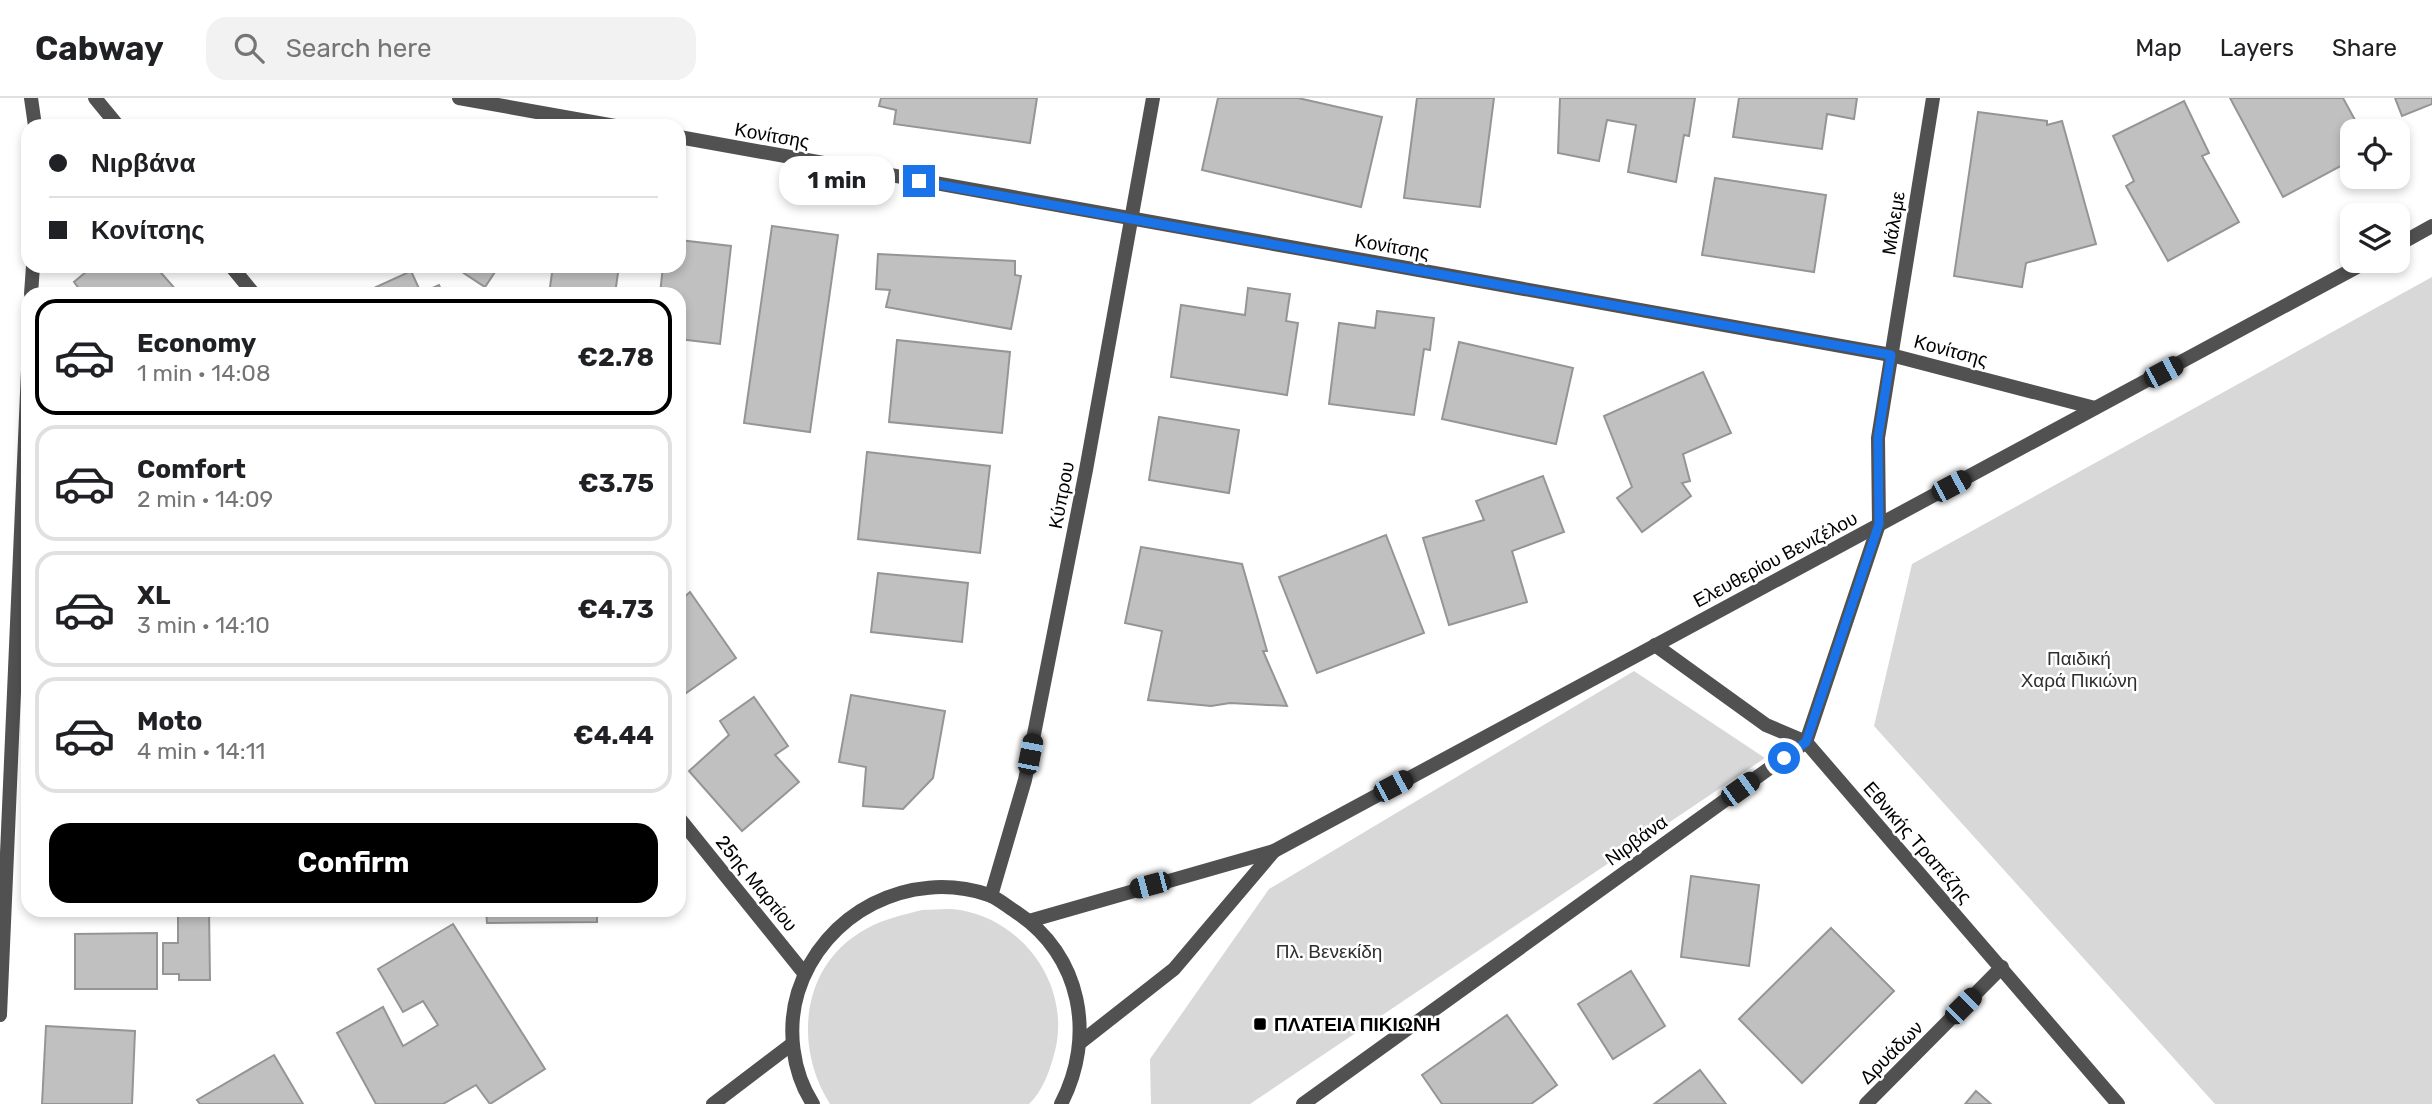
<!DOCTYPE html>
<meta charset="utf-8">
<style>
:root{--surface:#fff;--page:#f2f2f2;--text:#202124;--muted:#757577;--line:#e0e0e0;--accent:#000}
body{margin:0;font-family:Rubik,sans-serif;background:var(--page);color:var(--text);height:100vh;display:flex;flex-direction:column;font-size:26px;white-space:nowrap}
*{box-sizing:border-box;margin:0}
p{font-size:23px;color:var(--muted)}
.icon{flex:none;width:38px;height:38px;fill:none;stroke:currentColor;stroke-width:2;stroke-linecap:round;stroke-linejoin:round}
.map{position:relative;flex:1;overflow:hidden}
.details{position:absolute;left:21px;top:189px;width:665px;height:630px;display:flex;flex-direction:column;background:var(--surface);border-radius:21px;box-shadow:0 4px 10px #0003}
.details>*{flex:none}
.banner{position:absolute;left:21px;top:21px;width:665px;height:154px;border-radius:21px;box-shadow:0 4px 10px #0003;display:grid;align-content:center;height:154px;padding:0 28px;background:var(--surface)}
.buttons{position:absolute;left:2340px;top:21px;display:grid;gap:14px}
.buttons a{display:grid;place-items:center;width:70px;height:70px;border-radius:14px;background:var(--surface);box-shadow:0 4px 10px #0003;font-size:35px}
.end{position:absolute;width:32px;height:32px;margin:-16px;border:9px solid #1a73e8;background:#fff;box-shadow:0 0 0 4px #fff}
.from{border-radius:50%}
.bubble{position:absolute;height:49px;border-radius:21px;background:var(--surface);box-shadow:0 4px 10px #0003;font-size:23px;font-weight:700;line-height:49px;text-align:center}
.car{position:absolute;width:21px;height:42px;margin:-21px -10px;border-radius:9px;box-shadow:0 0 5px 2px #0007;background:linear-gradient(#222 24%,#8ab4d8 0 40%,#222 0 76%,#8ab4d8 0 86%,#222 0)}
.banner b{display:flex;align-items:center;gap:24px;height:66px;font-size:26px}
.banner b+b{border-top:2px solid var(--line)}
.banner i{width:18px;height:18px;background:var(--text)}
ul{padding:12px 0 0;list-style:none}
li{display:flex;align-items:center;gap:21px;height:116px;margin:0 14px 10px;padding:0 14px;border:4px solid var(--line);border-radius:21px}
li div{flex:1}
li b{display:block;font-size:26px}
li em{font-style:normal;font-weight:700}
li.on{border-color:var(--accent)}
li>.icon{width:63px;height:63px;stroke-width:1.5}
.action{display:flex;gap:14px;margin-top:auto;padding:14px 28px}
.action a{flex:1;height:80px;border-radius:21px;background:var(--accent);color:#fff;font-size:28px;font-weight:700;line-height:80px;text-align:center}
header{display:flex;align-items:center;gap:42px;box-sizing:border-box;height:98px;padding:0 35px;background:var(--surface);border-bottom:2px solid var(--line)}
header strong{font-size:33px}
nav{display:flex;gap:38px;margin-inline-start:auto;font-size:24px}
.search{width:490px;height:63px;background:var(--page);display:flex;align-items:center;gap:18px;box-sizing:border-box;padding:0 24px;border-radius:21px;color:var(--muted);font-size:26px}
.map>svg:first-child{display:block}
</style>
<header>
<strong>Cabway</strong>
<div class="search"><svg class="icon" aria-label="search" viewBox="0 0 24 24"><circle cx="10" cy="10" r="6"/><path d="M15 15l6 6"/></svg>Search here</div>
<nav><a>Map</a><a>Layers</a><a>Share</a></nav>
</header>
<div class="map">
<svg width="2432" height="1006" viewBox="0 0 2432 1006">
<rect width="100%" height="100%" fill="#fff"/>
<!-- green -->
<g fill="#d8d8d8">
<path d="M2432 179V1006H2215L1874 628 1912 466Z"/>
<path d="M1634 573 1765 660 1250 1006H1151L1150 961 1269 791Z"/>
<path d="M922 812C934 812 948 810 960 812 1025 823 1071 889 1055 953 1050 972 1043 993 1029 1006H830C793 948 801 866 866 831 883 821 903 817 922 812Z"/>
</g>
<!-- building -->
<g fill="#c0c0c0" stroke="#959595" stroke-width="2">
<path d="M881 0H1037L1030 45 894 26 896 12 879 8Z"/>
<path d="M1218 0H1298L1382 19 1361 109 1202 72Z"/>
<path d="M1417 0H1494L1480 109 1404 100Z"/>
<path d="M1560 0H1695L1689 38 1684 37 1676 84 1628 74 1636 27 1607 22 1599 63 1558 55Z"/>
<path d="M1739 0H1857L1854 21 1827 16 1822 51 1733 39Z"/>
<path d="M2230 0H2343L2361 33H2352V62L2283 99Z"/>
<path d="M2395 0H2432V6L2402 18Z"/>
<path d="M2184 3 2209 55 2202 58 2239 124 2168 163 2126 88 2134 83 2113 38Z"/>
<path d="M1978 14 2047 23V27L2062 23 2096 146 2026 165 2022 189 1954 178Z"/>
<path d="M1715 80 1826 97 1814 174 1702 157Z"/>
<path d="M772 128 838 137 810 334 744 325Z"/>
<path d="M679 142 731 148 720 246 679 241V196H660L663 168H679Z"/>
<path d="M878 156 1015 163V177L1021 178 1011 231 886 209 890 192 876 191Z"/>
<path d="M155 168 178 194 175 196H83L74 184 93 168Z"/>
<path d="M453 168H499L485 189Z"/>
<path d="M553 168H619L615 196H549Z"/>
<path d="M411 173 421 195 439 187 443 196H361Z"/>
<path d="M1248 190 1290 196 1286 223 1298 225 1287 297 1171 279 1181 207 1245 217Z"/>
<path d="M1377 213 1434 220 1430 252 1424 251 1414 317 1329 306 1339 225 1375 230Z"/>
<path d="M897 242 1010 254 1002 335 889 324Z"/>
<path d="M1459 244 1573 270 1556 346 1442 321Z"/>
<path d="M1703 274 1731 335 1683 356 1690 383 1682 385 1691 398 1642 434 1617 400 1632 389 1604 318Z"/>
<path d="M1159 319 1239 332 1229 395 1149 382Z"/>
<path d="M867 354 990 368 980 455 858 441Z"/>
<path d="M1543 378 1564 434 1512 453 1527 504 1449 527 1423 440 1484 422 1476 403Z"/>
<path d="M1386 437 1424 535 1317 575 1279 479Z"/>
<path d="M1141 449 1242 466 1267 553H1263L1287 608 1230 605 1211 608 1148 602 1162 533 1125 525Z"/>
<path d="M878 475 968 485 962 544 871 534Z"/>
<path d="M690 494 736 560 679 600V496L682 501Z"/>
<path d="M851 597 945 613 933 680 903 711 863 708 866 669 839 664Z"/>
<path d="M754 599 788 648 775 657 799 684 742 733 689 673 729 637 720 623Z"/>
<path d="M1691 778 1759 787 1749 868 1681 859Z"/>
<path d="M178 812H209L210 882H179V876H163V845H178Z"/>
<path d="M486 812H597V824L487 825Z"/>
<path d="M453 826 545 971 490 1006 476 987 443 1006H376L337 935 383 909 403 948 438 927 423 903 403 914 378 871Z"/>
<path d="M1831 830 1894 893 1802 985 1739 921Z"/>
<path d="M157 835V891H75V836Z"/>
<path d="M1631 873 1665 928 1613 961 1578 906Z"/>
<path d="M1507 917 1557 987 1531 1006H1442L1422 977Z"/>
<path d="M46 928 135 933 132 1006H42Z"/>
<path d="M274 957 303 1006H200L197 1002Z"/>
<path d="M1700 972 1726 1006H1654Z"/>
<path d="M1976 993 1991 1006H1965Z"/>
</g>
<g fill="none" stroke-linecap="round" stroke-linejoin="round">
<!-- street -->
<g stroke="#515151" stroke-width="14">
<path d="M31 0 35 28"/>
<path d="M95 0 118 28"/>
<path d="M459 0 615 28"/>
<path d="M679 39 1891 257 2095 310"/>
<path d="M2398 147 2432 128"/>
<path d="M231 168 254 196"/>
<path d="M31 196 33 168"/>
<path d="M1655 547 1766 627 1806 644 2118 1006"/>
<path d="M679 720 804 875"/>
<path d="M991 798 1025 682 1086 372 1153 0"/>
<path d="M1029 823 1274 753 2368 163"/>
<path d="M0 917 28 272"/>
<path d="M1081 944 1174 871 1274 753"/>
<path d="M713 1006 792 946"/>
<path d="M813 1006C792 974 787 930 798 894 823 815 909 770 989 797 999 801 1008 809 1016 814 1082 857 1096 939 1061 1006"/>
<path d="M1303 1006 1806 644 1879 426 1878 340 1933 0"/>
<path d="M1866 1006 2002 869"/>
</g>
</g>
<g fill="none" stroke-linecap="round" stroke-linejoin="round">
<!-- route -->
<path stroke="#1a73e8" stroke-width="9" d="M919 83 1891 257 1878 340 1879 426 1806 644 1784 660"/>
</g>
<!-- markers -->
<rect fill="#000" stroke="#fff" stroke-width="2.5" x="1253" y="919" width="14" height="14" rx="3.5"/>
<g text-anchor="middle" stroke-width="5" stroke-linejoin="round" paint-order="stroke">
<!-- street labels -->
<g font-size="19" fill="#000" stroke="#fff">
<text transform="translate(772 37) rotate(10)" y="7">Κονίτσης</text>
<text transform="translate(1893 125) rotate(-81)" y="7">Μάλεμε</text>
<text transform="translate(1392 148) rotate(10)" y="7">Κονίτσης</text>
<text transform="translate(1951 252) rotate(15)" y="7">Κονίτσης</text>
<text transform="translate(1061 397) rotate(-79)" y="7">Κύπρου</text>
<text transform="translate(1775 461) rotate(-28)" y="7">Ελευθερίου Βενιζέλου</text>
<text transform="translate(1636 742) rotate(-36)" y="7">Νιρβάνα</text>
<text transform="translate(1918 744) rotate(49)" y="7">Εθνικής Τραπέζης</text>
<text transform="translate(757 785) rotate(51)" y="7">25ης Μαρτίου</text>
<text transform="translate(1891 954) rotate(-45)" y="7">Δρυάδων</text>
</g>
<!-- park labels -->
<g font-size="19" fill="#2f2f2f" stroke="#fff">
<text x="2079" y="567">Παιδική<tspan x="2079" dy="22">Χαρά Πικιώνη</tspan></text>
<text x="1329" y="860">Πλ. Βενεκίδη</text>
</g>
<!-- poi labels -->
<g font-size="19" font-weight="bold" fill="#000" stroke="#fff" text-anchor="start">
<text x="1274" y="933">ΠΛΑΤΕΙΑ ΠΙΚΙΩΝΗ</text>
</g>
</g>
</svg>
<div class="buttons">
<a><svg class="icon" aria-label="locate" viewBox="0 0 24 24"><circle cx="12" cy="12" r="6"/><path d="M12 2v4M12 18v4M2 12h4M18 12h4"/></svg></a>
<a><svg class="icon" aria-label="layers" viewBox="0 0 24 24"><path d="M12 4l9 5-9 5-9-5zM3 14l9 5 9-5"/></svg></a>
</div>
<i class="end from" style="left:1784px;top:660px"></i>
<i class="end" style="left:919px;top:83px"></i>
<div class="bubble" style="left:779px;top:58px;width:116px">1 min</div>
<i class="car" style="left:2163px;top:274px;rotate:62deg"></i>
<i class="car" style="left:1951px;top:388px;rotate:62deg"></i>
<i class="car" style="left:1030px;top:656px;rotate:11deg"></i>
<i class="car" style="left:1393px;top:688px;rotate:62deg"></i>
<i class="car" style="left:1740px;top:691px;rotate:54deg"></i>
<i class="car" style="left:1150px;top:787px;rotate:255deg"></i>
<i class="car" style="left:1963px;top:908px;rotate:45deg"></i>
<div class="banner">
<b><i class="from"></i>Νιρβάνα</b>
<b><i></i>Κονίτσης</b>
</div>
<section class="details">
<ul>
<li class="on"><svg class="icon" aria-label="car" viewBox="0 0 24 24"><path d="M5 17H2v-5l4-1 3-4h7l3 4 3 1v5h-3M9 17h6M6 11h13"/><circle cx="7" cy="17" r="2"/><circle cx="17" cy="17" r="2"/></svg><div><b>Economy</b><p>1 min · 14:08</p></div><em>€2.78</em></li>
<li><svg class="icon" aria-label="car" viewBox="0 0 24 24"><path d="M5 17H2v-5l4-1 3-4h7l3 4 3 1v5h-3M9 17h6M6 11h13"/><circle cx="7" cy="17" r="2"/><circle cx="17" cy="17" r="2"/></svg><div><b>Comfort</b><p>2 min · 14:09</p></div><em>€3.75</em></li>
<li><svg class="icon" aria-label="car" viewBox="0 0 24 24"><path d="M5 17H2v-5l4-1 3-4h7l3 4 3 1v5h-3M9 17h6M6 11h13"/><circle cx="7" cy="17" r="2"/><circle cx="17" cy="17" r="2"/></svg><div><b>XL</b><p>3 min · 14:10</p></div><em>€4.73</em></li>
<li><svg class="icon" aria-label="car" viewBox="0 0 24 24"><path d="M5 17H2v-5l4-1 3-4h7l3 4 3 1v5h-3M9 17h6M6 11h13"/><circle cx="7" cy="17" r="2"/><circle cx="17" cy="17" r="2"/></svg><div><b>Moto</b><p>4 min · 14:11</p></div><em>€4.44</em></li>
</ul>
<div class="action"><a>Confirm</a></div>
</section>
</div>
